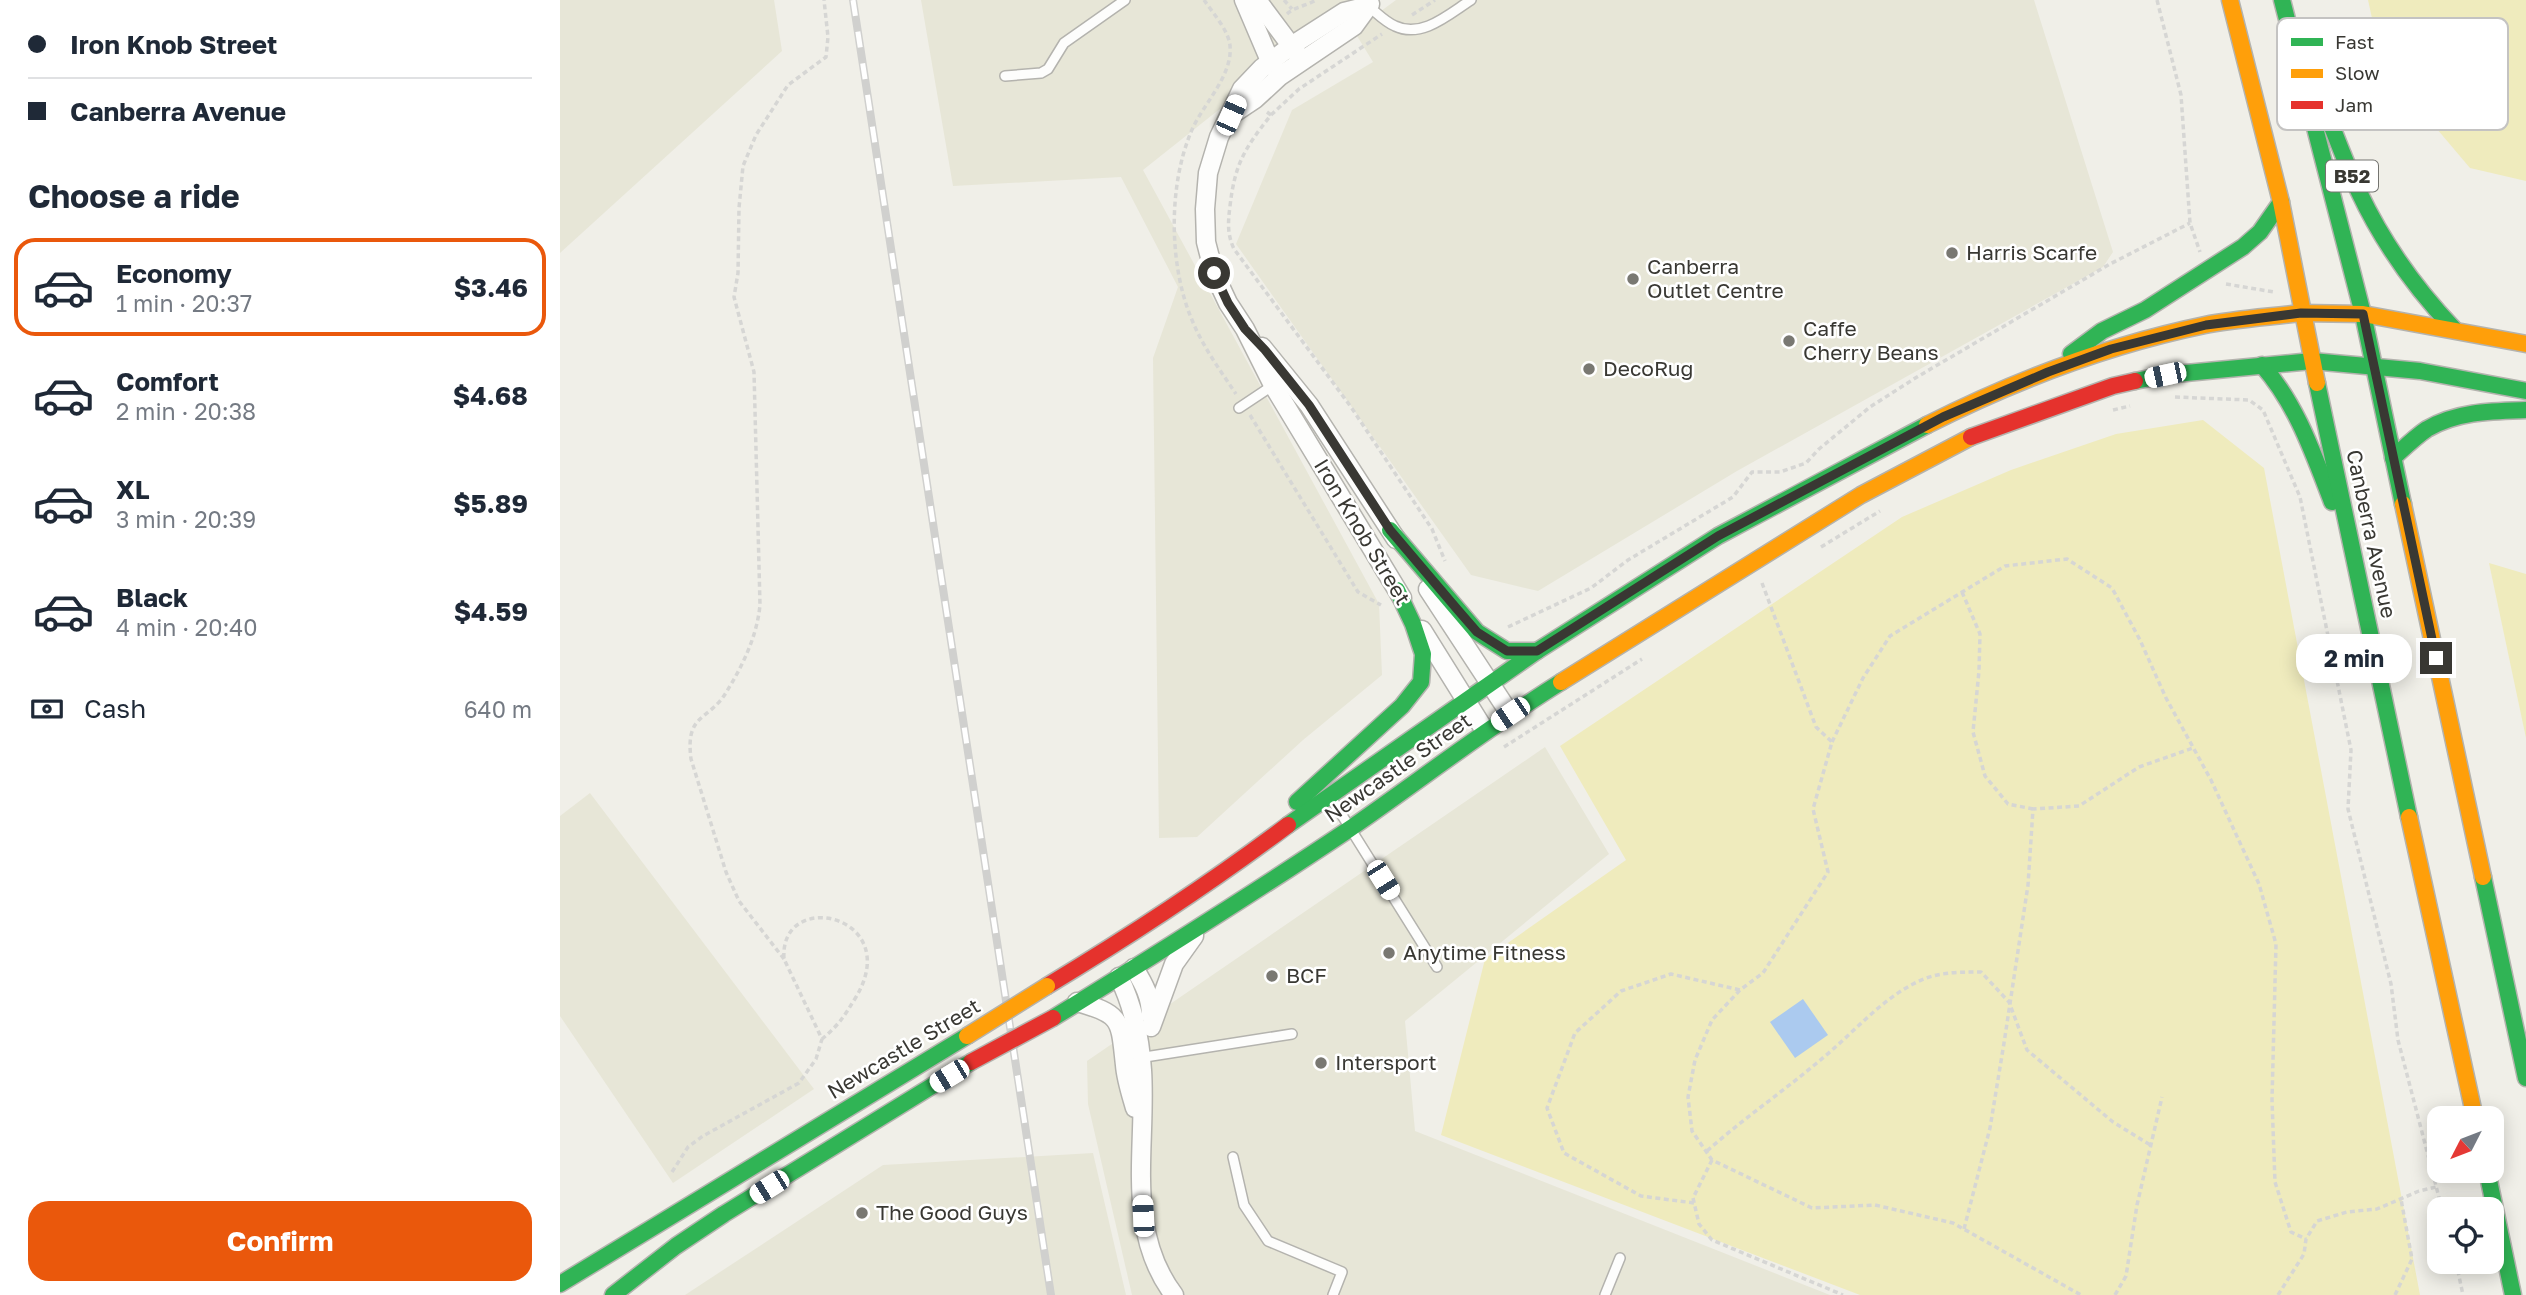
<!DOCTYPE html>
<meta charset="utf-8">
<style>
:root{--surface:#fff;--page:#f6f6f7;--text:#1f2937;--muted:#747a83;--line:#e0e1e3;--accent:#ea580c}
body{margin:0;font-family:"Golos Text",sans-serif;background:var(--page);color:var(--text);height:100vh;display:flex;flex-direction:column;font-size:26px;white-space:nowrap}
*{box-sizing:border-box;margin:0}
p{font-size:23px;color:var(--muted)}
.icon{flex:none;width:38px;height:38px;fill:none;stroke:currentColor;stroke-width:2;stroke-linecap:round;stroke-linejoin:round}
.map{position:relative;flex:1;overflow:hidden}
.details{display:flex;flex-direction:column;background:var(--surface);width:560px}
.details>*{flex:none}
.banner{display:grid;align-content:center;height:154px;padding:0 28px;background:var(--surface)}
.needle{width:46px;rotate:228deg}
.fabs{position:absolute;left:1867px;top:1106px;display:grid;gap:14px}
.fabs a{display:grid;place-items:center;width:77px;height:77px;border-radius:14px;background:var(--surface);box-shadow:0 4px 18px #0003;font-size:35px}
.end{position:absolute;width:32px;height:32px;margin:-16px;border:9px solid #393833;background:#fff;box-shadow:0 0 0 4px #fff}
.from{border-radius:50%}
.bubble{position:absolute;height:49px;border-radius:21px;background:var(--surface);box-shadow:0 4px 18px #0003;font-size:23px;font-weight:700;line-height:49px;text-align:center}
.car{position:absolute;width:21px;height:42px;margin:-21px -10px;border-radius:9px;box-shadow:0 0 5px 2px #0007;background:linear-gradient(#fff 24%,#345 0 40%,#fff 0 76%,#345 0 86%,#fff 0)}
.banner b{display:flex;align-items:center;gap:24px;height:66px;font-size:26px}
.banner b+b{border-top:2px solid var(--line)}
.banner i{width:18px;height:18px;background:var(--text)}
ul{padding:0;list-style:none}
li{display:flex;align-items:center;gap:21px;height:98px;margin:0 14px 10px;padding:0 14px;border:4px solid transparent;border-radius:21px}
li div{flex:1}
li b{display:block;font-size:26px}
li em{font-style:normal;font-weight:700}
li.on{border-color:var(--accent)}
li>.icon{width:63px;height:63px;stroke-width:1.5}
h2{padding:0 28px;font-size:32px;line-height:84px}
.pay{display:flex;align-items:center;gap:18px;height:77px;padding:0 28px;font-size:26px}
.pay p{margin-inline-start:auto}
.cta{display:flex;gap:14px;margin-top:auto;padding:14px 28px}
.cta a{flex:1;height:80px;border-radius:21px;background:var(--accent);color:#fff;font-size:28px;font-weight:700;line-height:80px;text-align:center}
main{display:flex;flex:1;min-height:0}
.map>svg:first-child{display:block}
</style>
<main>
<section class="details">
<div class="banner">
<b><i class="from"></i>Iron Knob Street</b>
<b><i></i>Canberra Avenue</b>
</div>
<h2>Choose a ride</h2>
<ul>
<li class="on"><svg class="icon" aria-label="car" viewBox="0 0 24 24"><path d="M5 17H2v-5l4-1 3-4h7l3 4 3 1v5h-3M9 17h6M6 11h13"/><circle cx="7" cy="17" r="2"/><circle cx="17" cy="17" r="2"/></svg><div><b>Economy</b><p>1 min · 20:37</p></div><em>$3.46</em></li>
<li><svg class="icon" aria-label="car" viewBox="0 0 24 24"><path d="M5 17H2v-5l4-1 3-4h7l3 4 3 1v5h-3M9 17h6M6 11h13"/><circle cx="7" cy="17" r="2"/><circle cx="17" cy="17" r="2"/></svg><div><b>Comfort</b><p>2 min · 20:38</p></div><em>$4.68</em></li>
<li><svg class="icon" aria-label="car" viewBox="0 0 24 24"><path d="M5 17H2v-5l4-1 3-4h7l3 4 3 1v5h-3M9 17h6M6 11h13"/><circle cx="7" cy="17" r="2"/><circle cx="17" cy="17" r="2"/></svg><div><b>XL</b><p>3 min · 20:39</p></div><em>$5.89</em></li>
<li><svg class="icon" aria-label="car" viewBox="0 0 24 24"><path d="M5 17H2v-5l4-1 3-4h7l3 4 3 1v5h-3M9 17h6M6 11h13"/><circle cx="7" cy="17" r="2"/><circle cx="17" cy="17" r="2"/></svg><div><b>Black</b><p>4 min · 20:40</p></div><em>$4.59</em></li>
</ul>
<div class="pay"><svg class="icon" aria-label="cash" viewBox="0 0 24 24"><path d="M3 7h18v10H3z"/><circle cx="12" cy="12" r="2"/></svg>Cash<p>640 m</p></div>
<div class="cta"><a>Confirm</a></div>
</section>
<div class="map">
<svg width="1966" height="1295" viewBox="0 0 1966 1295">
<rect width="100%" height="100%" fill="#f0efe8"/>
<!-- built -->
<g fill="#e7e6d7">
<path d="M0 0H214L222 51 0 253Z"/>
<path d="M361 0H797L583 170 819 604 822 675 743 740 637 837 599 838 593 358 618 287 561 177 393 186Z"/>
<path d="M836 0H1474L1553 252 1543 267 1177 471 978 591 911 575 676 244 732 110 813 62 794 31Z"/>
<path d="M985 747 1049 854 845 1021 855 1131 1270 1295H572L528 1104 527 1061Z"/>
<path d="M30 793 254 1089 113 1183 0 1016V816Z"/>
<path d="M533 1153 566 1295H125L323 1165Z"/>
</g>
<!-- green -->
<g fill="#efebbd">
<path d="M1808 0H1966V181L1910 168 1822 64Z"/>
<path d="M1643 420 1704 468 1860 1295H1300L881 1135 925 959 1066 860 1000 746 1342 517 1451 470 1556 434Z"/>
<path d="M1929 563 1966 574V738Z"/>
</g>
<!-- water -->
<path fill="#abcaef" d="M1243 999 1268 1035 1235 1058 1210 1022Z"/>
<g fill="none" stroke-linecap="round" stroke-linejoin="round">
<!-- lane casing -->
<g stroke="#b4b3ae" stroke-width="12">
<g id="lane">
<path d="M808 6C816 12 825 22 835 26 862 39 889 14 911 0"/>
<path d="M445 76 481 73 488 69 504 43 565 0"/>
<path d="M679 408 715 384"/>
<path d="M770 796 877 967"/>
<path d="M585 1057 732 1034"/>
<path d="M673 1157 684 1205 708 1241 782 1272 773 1295"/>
<path d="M1045 1295 1060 1258"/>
</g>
</g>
<!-- street casing -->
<g stroke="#b4b3ae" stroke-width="21">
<g id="street">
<path d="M684 0 710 61 716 70"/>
<path d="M697 0 738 55"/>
<path d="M808 6 784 12 731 46 702 68 682 89 659 137 648 173 645 209 646 242 654 273 668 303 685 329 713 385 842 598"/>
<path d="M671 115 695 99 720 76 794 26 810 4"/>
<path d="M702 347 749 405 836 539"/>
<path d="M868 589 950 714"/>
<path d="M862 630 925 731"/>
<path d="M574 968C584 984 591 997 591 1016"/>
<path d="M559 977C573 1006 580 1038 582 1070 587 1146 564 1229 614 1295"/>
<path d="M517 1002C563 1014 560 1021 565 1065 566 1079 571 1094 575 1108"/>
<path d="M591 1027 614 964 634 936"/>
</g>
</g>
<!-- fast casing -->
<g stroke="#b4b3ae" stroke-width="19">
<g id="fast">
<path d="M1722 0 1803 314 1843 504"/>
<path d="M1756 87C1771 122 1783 158 1799 192 1823 243 1855 288 1894 329"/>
<path d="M1511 354 1542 331 1585 310 1683 247 1700 232 1721 202"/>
<path d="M1752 361 1860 371 1966 391"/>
<path d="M1702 365C1737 405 1753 453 1772 502"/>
<path d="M1575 381 1605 375 1752 361"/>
<path d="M1757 383 1849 817"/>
<path d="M1833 458C1844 448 1855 437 1867 429 1897 411 1933 411 1966 410"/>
<path d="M830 530 917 632 947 651H977"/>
<path d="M737 802 842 706 861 682 863 654 853 624 837 590"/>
<path d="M728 825 977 651 1158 536 1367 425"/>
<path d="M1923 877 1966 1078"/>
<path d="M493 1018C592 957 691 895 788 830 859 781 927 728 1001 682"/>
<path d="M1927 1171 1953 1295"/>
<path d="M0 1284 407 1036"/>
<path d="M53 1295 116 1246 164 1214 411 1062"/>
</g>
</g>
<!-- slow casing -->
<g stroke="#b4b3ae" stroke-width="19">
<g id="slow">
<path d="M1670 0 1721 202 1757 383"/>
<path d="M1741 313 1803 314 1966 344"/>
<path d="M1367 425C1454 381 1548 345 1645 325 1676 319 1709 317 1741 313"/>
<path d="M1843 504 1923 877"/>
<path d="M1001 682 1301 495 1411 437"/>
<path d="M1849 817 1915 1118"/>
</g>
</g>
<!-- jam casing -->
<g stroke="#b4b3ae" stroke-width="19">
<g id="jam">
<path d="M1411 437 1553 386 1575 381"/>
<path d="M487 986C570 936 651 883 728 825"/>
</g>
</g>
<!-- path -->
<g stroke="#d6d6d4" stroke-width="3.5" stroke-dasharray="5 3.5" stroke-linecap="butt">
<path d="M644 0C653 13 669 31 670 46 673 76 642 105 631 132 608 187 609 266 632 320 643 347 660 370 676 394"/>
<path d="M724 0 732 9"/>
<path d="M1597 0 1621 95 1630 223 1640 252"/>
<path d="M727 14C734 7 746 6 756 0"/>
<path d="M852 15 875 0"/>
<path d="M707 112 711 115C685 148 675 163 670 206 668 222 667 234 674 249L791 407 872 529 885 561"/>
<path d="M711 115 739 89 822 34"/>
<path d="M1666 284 1714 292"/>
<path d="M1615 397 1689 400 1703 410 1740 497 1791 750 1788 809 1831 984 1838 1040 1882 1209"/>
<path d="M1553 410 1570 406"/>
<path d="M690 415 798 592 821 605"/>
<path d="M1261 547 1320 511"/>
<path d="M1202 583 1256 727 1272 742 1253 809 1268 872 1203 973 1180 990 1152 1020 1135 1060 1128 1097 1132 1131 1152 1160 1252 1208 1315 1205 1393 1223 1521 1295"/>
<path d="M1402 592 1420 634 1419 671 1413 732 1425 776 1448 804 1473 809"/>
<path d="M948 627 1031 588 1068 560 1173 497 1192 472H1220L1246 463 1259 449 1310 407 1357 377 1550 264 1630 223"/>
<path d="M1272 742 1303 678 1330 636 1445 566 1507 559 1552 588 1580 640 1606 698 1651 780 1699 884 1716 944 1712 1100 1715 1182 1731 1232 1746 1239"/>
<path d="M944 747 1082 659"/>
<path d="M224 959 179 901 166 872 131 759C125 712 149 722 167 691 183 665 197 636 200 605L194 372 174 297 178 273 179 208 183 166 196 135 228 85 266 57 268 37 264 0"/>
<path d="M1147 1151C1185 1117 1227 1089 1265 1056 1294 1032 1319 1002 1353 984 1375 972 1396 972 1421 972L1449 1002 1467 1050 1553 1122 1592 1146"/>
<path d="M1152 1160 1133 1198 1139 1224 1152 1240 1283 1295"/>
<path d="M112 1172 128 1147 143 1136 239 1083 256 1059 262 1039 224 959C219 887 345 915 296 997 285 1015 279 1025 262 1039"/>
<path d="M1134 1203 1081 1196 1004 1153 987 1108 1015 1033 1061 991 1111 974 1180 990"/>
<path d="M1404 1229 1430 1128 1444 1043 1468 885 1473 809 1519 806 1579 767 1633 748"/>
<path d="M1896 1262 1903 1295"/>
<path d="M1555 1295 1566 1276 1577 1205 1602 1097"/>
<path d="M1718 1295 1744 1254 1746 1239 1757 1221 1787 1212 1817 1209 1859 1191 1876 1187"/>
<path d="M1835 1295 1852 1259 1841 1199"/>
</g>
<!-- lane -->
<use href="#lane" stroke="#fdfdfc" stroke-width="9"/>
<!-- street -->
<use href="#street" stroke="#fdfdfc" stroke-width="18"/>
<!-- fast -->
<use href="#fast" stroke="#30b455" stroke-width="16"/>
<!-- slow -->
<use href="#slow" stroke="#ff9f0a" stroke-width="16"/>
<!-- jam -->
<use href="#jam" stroke="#e5322d" stroke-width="16"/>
<!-- rail casing -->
<g stroke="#d0d0ce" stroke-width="8">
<path id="rail" d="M293 0 491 1295"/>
</g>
<!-- rail -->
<use href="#rail" stroke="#fff" stroke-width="5" stroke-dasharray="16" stroke-linecap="butt"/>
<!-- slow-bridge casing -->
<g stroke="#b4b3ae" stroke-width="19" stroke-linecap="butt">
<path id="slow-bridge" d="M407 1036 487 986"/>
</g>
<!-- jam-bridge casing -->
<g stroke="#b4b3ae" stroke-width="19" stroke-linecap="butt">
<path id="jam-bridge" d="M411 1062 493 1018"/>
</g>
<!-- slow-bridge -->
<use href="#slow-bridge" stroke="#ff9f0a" stroke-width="16"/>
<!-- jam-bridge -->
<use href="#jam-bridge" stroke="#e5322d" stroke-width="16"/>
</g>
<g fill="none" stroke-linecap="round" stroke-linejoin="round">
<!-- route -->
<path stroke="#393833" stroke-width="9" d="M654 273 668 303 685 329 705 350 749 405 830 530 897 609 917 632 947 651H977L1158 536 1383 417 1488 372 1551 349 1646 325 1741 313 1803 314 1876 658"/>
</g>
<!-- markers -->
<g fill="#797872" stroke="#fff" stroke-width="2.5">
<circle cx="1392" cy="253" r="7"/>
<circle cx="1073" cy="279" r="7"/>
<circle cx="1229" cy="341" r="7"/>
<circle cx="1029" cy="369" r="7"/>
<circle cx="829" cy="953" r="7"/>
<circle cx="712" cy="976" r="7"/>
<circle cx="761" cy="1063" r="7"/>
<circle cx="302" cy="1213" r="7"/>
</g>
<g text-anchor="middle" stroke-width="5" stroke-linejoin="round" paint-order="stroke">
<!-- shield labels -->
<rect fill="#fff" stroke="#747470" stroke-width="2" x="1766" y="160.5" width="52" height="31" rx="5"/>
<g font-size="19" font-weight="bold" fill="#393833">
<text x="1792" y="183">B52</text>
</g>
<!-- poi labels -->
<g font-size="21" fill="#393833" stroke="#fff" text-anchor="start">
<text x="1406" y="260">Harris Scarfe</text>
<text x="1087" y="274">Canberra<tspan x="1087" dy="24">Outlet Centre</tspan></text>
<text x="1243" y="336">Caffe<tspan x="1243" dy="24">Cherry Beans</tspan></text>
<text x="1043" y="376">DecoRug</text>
<text x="843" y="960">Anytime Fitness</text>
<text x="726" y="983">BCF</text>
<text x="775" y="1070">Intersport</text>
<text x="316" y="1220">The Good Guys</text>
</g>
<!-- street labels -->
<g font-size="21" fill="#393833" stroke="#fff">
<text transform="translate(802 532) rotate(59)" y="7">Iron Knob Street</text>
<text transform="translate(1811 534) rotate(78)" y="7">Canberra Avenue</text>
<text transform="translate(838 768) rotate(-35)" y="7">Newcastle Street</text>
<text transform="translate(344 1049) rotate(-31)" y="7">Newcastle Street</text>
</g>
</g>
<!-- legend -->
<rect x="1717" y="18" width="231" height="112" rx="10" fill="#fff" stroke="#c4c3c2" stroke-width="2"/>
<rect x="1731" y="38" width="32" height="8" fill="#30b455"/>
<rect x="1731" y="69" width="32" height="9" fill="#ff9f0a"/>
<rect x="1731" y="101" width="32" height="8" fill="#e5322d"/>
<g font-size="19" fill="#393833">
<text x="1775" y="49">Fast</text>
<text x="1775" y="80">Slow</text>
<text x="1775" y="112">Jam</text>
</g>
</svg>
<div class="fabs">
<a><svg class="needle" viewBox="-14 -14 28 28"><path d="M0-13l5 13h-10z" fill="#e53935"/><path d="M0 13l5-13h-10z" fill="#747a83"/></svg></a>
<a><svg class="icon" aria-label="locate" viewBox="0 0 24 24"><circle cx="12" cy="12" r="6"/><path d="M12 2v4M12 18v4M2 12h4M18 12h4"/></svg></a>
</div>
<i class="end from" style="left:654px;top:273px"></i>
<i class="end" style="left:1876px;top:658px"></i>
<div class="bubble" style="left:1736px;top:634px;width:116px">2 min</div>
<i class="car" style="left:671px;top:115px;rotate:24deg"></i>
<i class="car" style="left:1605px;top:375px;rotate:258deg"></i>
<i class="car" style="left:950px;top:714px;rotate:236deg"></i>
<i class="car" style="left:823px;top:880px;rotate:148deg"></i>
<i class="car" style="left:389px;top:1076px;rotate:239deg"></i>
<i class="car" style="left:209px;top:1187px;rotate:238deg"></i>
<i class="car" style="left:583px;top:1216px;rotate:357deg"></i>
</div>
</main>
